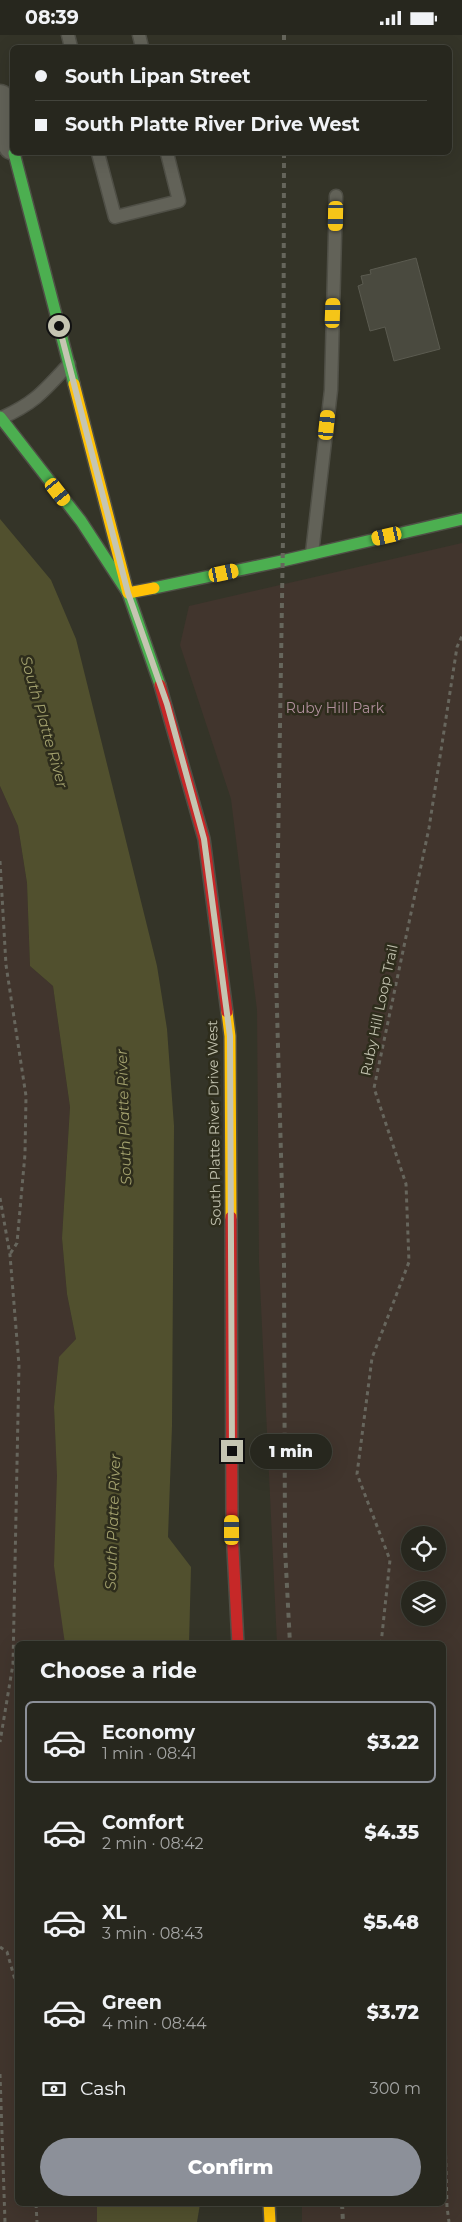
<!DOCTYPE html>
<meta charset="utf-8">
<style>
:root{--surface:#27271e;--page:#2f2f27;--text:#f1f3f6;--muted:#a4a5a4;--line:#43443c;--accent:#8c9099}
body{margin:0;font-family:Montserrat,sans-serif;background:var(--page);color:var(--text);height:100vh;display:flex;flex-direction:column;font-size:19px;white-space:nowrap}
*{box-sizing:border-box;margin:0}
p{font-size:16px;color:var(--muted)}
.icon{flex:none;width:28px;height:28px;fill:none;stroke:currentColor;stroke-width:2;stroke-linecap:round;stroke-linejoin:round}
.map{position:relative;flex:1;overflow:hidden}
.drawer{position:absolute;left:15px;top:1606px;width:431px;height:565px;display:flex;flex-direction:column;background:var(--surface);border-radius:8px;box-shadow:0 5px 20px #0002,0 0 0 1px var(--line)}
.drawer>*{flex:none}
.banner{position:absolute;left:10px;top:10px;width:442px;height:110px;border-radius:8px;box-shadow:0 5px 20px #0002,0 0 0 1px var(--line);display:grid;align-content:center;height:110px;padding:0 25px;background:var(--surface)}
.tools{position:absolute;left:401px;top:1491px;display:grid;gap:10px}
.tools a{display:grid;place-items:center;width:45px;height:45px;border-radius:50%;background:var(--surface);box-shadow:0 5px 20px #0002,0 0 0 1px var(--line);font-size:25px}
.end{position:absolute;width:22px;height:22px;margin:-11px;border:6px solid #c5c5b2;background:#111;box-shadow:0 0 0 2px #111}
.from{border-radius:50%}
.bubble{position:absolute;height:35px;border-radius:18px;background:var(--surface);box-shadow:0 5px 20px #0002,0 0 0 1px var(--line);font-size:16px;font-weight:800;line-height:35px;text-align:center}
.car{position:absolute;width:15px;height:30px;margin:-15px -8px;border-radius:6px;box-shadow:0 0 4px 1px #0007;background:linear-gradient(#f5c518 24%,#345 0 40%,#f5c518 0 76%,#345 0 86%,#f5c518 0)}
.banner b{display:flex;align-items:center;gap:18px;height:48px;font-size:19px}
.banner b+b{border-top:1px solid var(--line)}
.banner i{width:12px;height:12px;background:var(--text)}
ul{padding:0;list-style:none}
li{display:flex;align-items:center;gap:15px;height:82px;margin:0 10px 8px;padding:0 15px;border:2px solid transparent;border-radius:8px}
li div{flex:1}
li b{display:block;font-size:19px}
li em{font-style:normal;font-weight:800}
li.on{border-color:var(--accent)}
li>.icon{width:45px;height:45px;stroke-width:1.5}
h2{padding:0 25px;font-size:22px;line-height:60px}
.pay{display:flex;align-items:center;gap:12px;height:55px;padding:0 25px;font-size:19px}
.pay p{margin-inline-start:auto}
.cta{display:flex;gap:10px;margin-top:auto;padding:10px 25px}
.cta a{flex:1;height:58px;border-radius:30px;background:var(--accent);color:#fff;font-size:20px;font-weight:800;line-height:58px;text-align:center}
.status{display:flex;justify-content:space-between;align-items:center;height:35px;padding:0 25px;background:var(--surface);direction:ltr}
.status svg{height:14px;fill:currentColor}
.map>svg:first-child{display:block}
</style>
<div class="status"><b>08:39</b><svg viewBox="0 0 49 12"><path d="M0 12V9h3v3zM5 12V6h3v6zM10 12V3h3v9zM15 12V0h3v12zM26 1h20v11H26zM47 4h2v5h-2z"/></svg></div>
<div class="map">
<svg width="462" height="2187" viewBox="0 0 462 2187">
<rect width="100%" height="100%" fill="#343428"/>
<!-- green -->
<g fill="#41352d" fill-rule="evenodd">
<path d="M462 508V2187H302V2169H444V1609H277L259 1228 257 975 231 764 180 610 189 571ZM410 1500H438V1528H410ZM410 1555H438V1582H410Z"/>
<path d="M0 751 18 791 27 848 30 931 53 951 70 1072 62 1203 67 1259 76 1304 59 1323 54 1372 65 1609H18V2169H97V2187H0Z"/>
</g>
<!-- water -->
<g fill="#51502e">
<path d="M0 484 51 545 76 604 157 931 167 994 174 1091 172 1391 168 1502 191 1532 189 1609H65L54 1531 57 1441 54 1372 59 1322 76 1304 67 1259 62 1203 70 1072 53 951 30 931 27 848 18 791 0 751Z"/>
<path d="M97 2169H200L197 2187H97Z"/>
</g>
<!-- building -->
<path fill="#4a4a3f" stroke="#5b5b50" d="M416 223 440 314 394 326 385 292 370 296 358 251 363 249 361 241 371 239 370 235Z"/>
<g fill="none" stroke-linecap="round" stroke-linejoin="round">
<!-- lane casing -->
<g stroke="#4f4f46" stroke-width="15">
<g id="lane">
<path d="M68 0 71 12"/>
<path d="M139 0 142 12"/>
<path d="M98 118 115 182 179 166 167 118"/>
<path d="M1 383C35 368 44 356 69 329"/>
<path d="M312 518 331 355 336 161"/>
</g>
</g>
<!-- street casing -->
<g stroke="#4f4f46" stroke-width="29">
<path id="street" d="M0 63 12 111"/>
</g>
<!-- fast casing -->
<g stroke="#4f4f46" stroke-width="14">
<g id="fast">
<path d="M14 118 74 349"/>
<path d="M0 382 81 486 128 558 160 650"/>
<path d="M154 553 282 526 462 484"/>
</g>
</g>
<!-- slow casing -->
<g stroke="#4f4f46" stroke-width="14">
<g id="slow">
<path d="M74 349 128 558 154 553"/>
<path d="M227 977 230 1001 231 1182"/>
<path d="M269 2169 270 2187"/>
</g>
</g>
<!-- jam casing -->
<g stroke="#4f4f46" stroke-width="14">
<g id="jam">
<path d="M160 650 204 804 227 977"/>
<path d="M231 1182 232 1495 238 1609"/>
</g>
</g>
<!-- path -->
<g stroke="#67665d" stroke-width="3" stroke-dasharray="4 4" stroke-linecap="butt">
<path d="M0 826 6 930 26 1061 25 1119 17 1208 10 1219"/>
<path d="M0 1163 10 1220 19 1330 13 1629 0 1707"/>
<path d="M381 1609 390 1525 357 1439 372 1323 409 1227 406 1149 374 1053 429 793 457 612 462 601"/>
<path d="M0 1912 7 1917 18 1955"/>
<path d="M0 2039 5 2187"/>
<path d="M444 2064 447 2172 449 2187"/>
<path d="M36 2169 37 2187"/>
</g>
<!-- lane -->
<use href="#lane" stroke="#626258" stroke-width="12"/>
<!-- street -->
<use href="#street" stroke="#626258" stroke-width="26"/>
<!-- fast -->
<use href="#fast" stroke="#4caf50" stroke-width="11"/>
<!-- slow -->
<use href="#slow" stroke="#ffc107" stroke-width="11"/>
<!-- jam -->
<use href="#jam" stroke="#c62828" stroke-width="11"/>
<!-- rail -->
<g stroke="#66665c" stroke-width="4" stroke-dasharray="5 5" stroke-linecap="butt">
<path d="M284 0V12"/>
<path d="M284 118 283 503 276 939 284 1228 285 1513 290 1609"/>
<path d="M342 2169 343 2187"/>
</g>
</g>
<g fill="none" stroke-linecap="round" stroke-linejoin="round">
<!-- route -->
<path stroke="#c5c5b2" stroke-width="6" d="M59 291 128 558 167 669 204 804 230 1001 232 1416"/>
</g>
<g text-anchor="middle" stroke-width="5" stroke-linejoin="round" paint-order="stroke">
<!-- park labels -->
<g font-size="14" fill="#b08f9c" stroke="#2e2d1c">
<text x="335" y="678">Ruby Hill Park</text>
</g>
<!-- street labels -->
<g font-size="14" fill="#c5c5b2" stroke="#2e2d1c">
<text transform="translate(379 975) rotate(-78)" y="5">Ruby Hill Loop Trail</text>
<text transform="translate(214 1088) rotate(-91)" y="5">South Platte River Drive West</text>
</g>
<!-- water labels -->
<g font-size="15" font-style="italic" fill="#a2a06d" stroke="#2e2d1c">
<text transform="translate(44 687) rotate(74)" y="5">South Platte River</text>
<text transform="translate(124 1082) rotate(-92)" y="5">South Platte River</text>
<text transform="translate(113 1487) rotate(-88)" y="5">South Platte River</text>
</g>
</g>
</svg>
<div class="tools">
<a><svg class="icon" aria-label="locate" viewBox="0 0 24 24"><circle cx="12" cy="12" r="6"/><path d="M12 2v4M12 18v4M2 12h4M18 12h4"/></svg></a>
<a><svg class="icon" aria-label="layers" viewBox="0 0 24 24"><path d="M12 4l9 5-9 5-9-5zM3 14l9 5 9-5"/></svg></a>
</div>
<i class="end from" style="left:59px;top:291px"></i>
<i class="end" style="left:232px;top:1416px"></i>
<div class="bubble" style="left:250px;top:1399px;width:82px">1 min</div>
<i class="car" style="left:336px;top:181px;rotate:181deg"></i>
<i class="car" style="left:333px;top:278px;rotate:2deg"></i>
<i class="car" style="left:327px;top:390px;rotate:6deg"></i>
<i class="car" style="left:58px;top:457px;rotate:142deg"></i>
<i class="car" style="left:387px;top:501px;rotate:257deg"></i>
<i class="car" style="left:224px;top:538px;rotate:78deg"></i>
<i class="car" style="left:232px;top:1495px;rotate:0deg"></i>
<div class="banner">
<b><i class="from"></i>South Lipan Street</b>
<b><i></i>South Platte River Drive West</b>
</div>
<section class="drawer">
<h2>Choose a ride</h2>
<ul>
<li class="on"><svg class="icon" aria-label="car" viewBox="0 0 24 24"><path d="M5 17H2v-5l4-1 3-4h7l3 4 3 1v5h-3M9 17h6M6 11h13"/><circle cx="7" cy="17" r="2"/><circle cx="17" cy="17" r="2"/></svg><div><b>Economy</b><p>1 min · 08:41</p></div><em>$3.22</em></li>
<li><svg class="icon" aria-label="car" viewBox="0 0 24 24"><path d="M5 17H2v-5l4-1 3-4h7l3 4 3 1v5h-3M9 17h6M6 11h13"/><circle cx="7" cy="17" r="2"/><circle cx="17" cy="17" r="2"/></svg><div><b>Comfort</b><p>2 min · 08:42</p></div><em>$4.35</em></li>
<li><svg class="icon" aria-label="car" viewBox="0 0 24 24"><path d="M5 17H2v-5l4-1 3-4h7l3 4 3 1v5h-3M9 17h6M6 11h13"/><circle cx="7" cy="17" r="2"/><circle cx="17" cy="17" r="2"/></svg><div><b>XL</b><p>3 min · 08:43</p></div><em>$5.48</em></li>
<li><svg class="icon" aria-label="car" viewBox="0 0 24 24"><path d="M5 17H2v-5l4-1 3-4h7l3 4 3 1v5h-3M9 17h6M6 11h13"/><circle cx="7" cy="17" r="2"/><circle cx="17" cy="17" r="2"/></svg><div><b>Green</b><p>4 min · 08:44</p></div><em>$3.72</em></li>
</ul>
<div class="pay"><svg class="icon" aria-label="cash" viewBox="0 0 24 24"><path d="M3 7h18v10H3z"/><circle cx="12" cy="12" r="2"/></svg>Cash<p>300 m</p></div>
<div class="cta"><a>Confirm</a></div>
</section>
</div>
